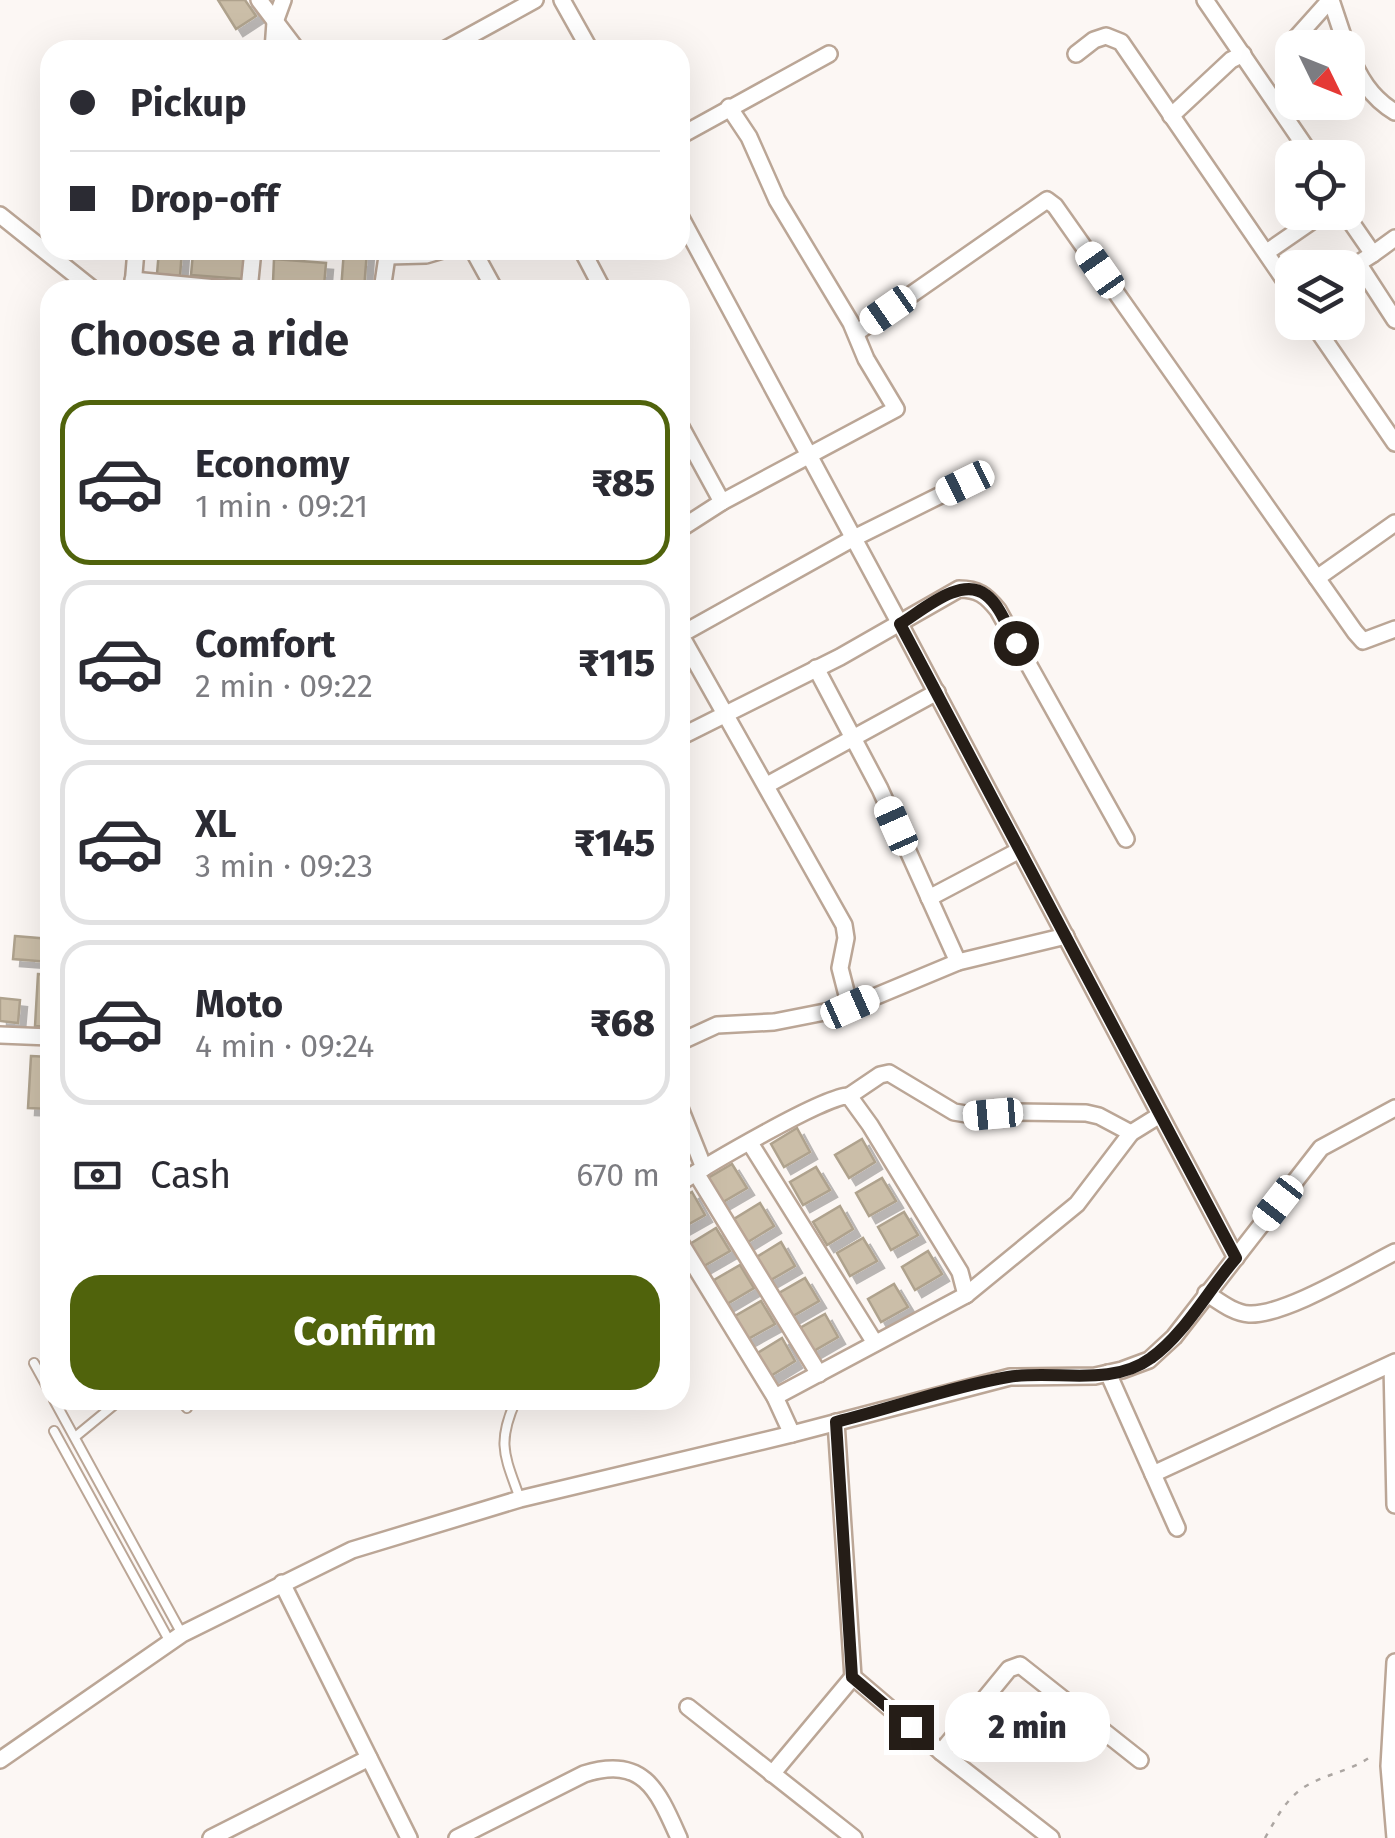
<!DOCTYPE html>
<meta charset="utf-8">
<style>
:root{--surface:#fff;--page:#f7f7f7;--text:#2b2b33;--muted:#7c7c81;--line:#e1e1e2;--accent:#50630c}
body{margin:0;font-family:"Fira Sans",sans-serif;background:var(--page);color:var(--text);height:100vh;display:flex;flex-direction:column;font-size:38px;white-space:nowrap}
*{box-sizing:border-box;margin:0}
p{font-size:32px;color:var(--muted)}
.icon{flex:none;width:55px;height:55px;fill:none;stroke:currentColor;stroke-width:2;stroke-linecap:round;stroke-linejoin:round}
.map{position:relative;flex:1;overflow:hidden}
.side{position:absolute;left:40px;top:280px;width:650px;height:1130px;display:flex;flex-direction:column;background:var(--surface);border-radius:30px;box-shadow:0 10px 40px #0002}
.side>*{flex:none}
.top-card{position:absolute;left:40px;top:40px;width:650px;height:220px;border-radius:30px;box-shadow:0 10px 40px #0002;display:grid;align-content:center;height:220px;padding:0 30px;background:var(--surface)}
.needle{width:65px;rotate:133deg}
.buttons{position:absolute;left:1275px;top:30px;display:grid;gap:20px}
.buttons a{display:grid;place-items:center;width:90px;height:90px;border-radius:20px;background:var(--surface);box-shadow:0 10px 40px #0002;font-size:50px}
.end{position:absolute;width:45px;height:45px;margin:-22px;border:12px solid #251d17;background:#fff;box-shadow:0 0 0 5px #fff}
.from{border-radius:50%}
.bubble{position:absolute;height:70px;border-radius:30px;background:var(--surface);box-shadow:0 10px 40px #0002;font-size:32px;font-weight:800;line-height:70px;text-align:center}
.car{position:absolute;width:30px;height:60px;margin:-30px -15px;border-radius:12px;box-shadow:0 0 8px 2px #0007;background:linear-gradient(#fff 24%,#345 0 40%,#fff 0 76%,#345 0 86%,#fff 0)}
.top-card b{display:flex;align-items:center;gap:35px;height:95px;font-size:38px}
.top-card b+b{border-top:2px solid var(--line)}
.top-card i{width:25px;height:25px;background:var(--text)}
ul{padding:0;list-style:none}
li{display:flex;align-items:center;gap:30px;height:165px;margin:0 20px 15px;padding:0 10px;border:5px solid var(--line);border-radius:30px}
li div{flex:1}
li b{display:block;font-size:38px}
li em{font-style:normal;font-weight:800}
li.on{border-color:var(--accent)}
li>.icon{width:90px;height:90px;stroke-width:1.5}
h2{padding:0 30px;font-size:45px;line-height:120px}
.pay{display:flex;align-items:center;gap:25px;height:110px;padding:0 30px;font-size:38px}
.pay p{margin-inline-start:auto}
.primary-button{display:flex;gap:20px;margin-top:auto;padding:20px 30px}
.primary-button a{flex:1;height:115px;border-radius:30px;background:var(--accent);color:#fff;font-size:40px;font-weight:800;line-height:115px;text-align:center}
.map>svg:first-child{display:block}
</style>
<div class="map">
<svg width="1395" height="1838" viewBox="0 0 1395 1838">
<defs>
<filter id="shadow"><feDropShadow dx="7" dy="7" stdDeviation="0" flood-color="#0004"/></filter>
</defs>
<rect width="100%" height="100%" fill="#fcf7f4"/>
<!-- building -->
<g fill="#cbbea8" stroke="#afa28d" stroke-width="2.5" filter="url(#shadow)">
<path d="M218 0H245L256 16 236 29Z"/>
<path d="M217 44 269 48 268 50H216Z"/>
<path d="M159 250H182L180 276 157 274Z"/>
<path d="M344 250H367L364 290H341Z"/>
<path d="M193 253 244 257 242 279 191 275Z"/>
<path d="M274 259 326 263 324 286 273 282Z"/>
<path d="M15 936 50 939V962L13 959Z"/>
<path d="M38 974 50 975V1027L35 1026Z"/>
<path d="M0 998 20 1000 18 1023 0 1021Z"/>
<path d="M31 1056 50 1057V1109L28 1108Z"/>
<path d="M797 1128 810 1152 784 1167 771 1144Z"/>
<path d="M862 1139 875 1162 849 1178 835 1155Z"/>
<path d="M732 1164 747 1188 723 1202 708 1178Z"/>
<path d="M816 1167 830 1190 803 1205 790 1182Z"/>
<path d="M882 1178 896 1201 869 1216 856 1193Z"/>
<path d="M692 1192 705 1215 680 1229V1198Z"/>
<path d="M760 1203 774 1226 748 1242 734 1219Z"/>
<path d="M840 1206 853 1229 827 1245 813 1222Z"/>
<path d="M904 1212 918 1235 891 1250 878 1227Z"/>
<path d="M716 1228 730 1251 704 1266 690 1244Z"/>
<path d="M863 1238 877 1261 850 1276 837 1253Z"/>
<path d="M781 1242 795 1266 769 1281 755 1258Z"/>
<path d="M928 1251 942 1274 915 1290 902 1267Z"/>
<path d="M740 1265 754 1288 727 1304 714 1280Z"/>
<path d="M805 1278 819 1301 793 1316 779 1293Z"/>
<path d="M894 1284 908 1307 881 1322 868 1299Z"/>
<path d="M761 1301 775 1324 748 1339 735 1316Z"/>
<path d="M825 1314 838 1337 812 1352 798 1329Z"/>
<path d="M782 1338 795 1361 769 1377 756 1354Z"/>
</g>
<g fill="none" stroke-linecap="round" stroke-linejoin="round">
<!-- service casing -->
<g stroke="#bba696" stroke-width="12">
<g id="service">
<path d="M34 1363 50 1392"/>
<path d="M54 1400 182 1634"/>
<path d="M180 1400 187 1408"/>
<path d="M516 1400C496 1444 505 1456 520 1499"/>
<path d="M54 1431 170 1642"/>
<path d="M75 1437 120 1400"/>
</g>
</g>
<!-- minor casing -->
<g stroke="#bba696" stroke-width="20">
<g id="minor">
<path d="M259 0 297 50"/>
<path d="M562 0 590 50"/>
<path d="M1205 0 1313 158"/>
<path d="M1331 0 1347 48"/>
<path d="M1296 38 1330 0"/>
<path d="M273 50 275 22 283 0"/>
<path d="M444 50 535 0"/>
<path d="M1348 50C1358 76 1371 98 1395 112"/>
<path d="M1076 54 1094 40 1106 36 1121 42 1292 291"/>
<path d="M1171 116 1231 60 1243 54"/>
<path d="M680 136 829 54"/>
<path d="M1344 212 1373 254 1348 270"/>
<path d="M0 215 94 290"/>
<path d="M680 216 900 624 1236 1258"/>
<path d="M473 250 495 290"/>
<path d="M582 250 603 290"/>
<path d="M1267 252 1325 212"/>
<path d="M1373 254 1395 238"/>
<path d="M388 256 426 255 443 250"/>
<path d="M1358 263 1395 320"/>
<path d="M133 280 237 290"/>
<path d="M133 286 136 250"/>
<path d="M249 290 253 250"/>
<path d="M382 290 388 250"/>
<path d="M1312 322 1395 443"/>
<path d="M856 333 1047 200 1055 206 1355 632 1363 641 1395 629"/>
<path d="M680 425 722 502"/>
<path d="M680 529 722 502 896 409 866 359 851 323 777 200 749 137 729 107"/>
<path d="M1317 578 1395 523"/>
<path d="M680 634 844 925 846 938 840 968 850 1007"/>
<path d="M680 635 852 539 965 483"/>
<path d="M816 668 880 789 958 962"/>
<path d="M680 737 840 657 959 589C978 589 986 595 998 610L1126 839"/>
<path d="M767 785 937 692"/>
<path d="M929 898 1020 850"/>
<path d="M0 1035 50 1037"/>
<path d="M680 1042 717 1025 774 1022 850 1007 958 962 1066 936"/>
<path d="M849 1096 880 1075 889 1073 954 1112 972 1115 1014 1112 1086 1113 1099 1116 1131 1133"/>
<path d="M680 1108 704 1168"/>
<path d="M750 1143 875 1343"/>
<path d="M696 1173 819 1374"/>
<path d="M680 1183C704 1167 827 1094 849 1096L870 1125 960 1272 966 1295 775 1397"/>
<path d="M680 1242 775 1397 792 1434"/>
<path d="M1206 1293C1219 1301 1233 1313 1249 1314 1284 1316 1361 1269 1395 1252"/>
<path d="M966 1295 1077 1204 1131 1133 1160 1115"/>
<path d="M1392 1364 1395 1505"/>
<path d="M1108 1373 1177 1528"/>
<path d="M836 1422 853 1677 941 1752 1051 1838"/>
<path d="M1153 1474 1395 1362"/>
<path d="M282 1583 409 1838"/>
<path d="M1395 1662 1389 1766 1395 1838"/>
<path d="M688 1707 854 1838"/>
<path d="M941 1752 1009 1669 1020 1665 1140 1760"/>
<path d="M0 1760 182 1634 352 1550 520 1499 792 1434 1010 1377 1095 1376 1122 1370 1149 1360 1174 1337 1321 1148 1395 1108"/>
<path d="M772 1774 853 1677"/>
<path d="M211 1838 369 1758"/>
<path d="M457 1838 584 1774C644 1755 658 1791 679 1838"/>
</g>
</g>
<!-- path -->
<path stroke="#aca6a2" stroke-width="2.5" stroke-dasharray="5 8" stroke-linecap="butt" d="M1265 1838C1276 1819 1286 1798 1306 1786 1328 1773 1352 1771 1373 1755"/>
<!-- service -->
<use href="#service" stroke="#fff" stroke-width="8"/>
<!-- minor -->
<use href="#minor" stroke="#fff" stroke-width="15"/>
</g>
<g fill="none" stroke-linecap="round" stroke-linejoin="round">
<!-- route -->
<path stroke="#251d17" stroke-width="12" d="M911 1727 852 1677 836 1422C893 1408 950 1387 1008 1377 1054 1369 1110 1388 1151 1358 1184 1335 1209 1289 1236 1258L900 624C922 611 961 575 986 595 1000 605 1008 629 1016 643"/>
</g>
</svg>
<div class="buttons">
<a><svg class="needle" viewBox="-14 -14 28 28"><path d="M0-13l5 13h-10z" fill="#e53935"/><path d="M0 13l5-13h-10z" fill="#7c7c81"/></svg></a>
<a><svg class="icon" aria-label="locate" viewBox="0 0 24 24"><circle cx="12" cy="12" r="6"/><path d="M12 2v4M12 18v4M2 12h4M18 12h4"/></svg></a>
<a><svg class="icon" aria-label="layers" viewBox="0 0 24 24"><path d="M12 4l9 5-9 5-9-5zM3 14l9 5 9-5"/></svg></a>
</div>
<i class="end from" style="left:1016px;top:643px"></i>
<i class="end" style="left:911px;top:1727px"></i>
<div class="bubble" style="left:945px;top:1692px;width:165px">2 min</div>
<i class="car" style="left:1100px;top:270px;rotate:325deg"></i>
<i class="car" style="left:888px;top:310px;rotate:235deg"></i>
<i class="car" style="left:965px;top:483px;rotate:244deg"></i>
<i class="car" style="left:896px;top:826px;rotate:336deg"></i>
<i class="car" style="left:850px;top:1007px;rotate:66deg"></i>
<i class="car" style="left:993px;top:1114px;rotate:265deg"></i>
<i class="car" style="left:1278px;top:1203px;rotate:218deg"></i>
<div class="top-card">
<b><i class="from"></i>Pickup</b>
<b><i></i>Drop-off</b>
</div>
<section class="side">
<h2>Choose a ride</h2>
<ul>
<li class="on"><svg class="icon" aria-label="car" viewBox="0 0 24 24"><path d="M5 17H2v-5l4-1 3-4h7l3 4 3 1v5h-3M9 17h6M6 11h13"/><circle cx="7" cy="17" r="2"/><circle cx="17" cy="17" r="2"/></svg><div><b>Economy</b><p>1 min · 09:21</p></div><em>₹85</em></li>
<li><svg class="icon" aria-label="car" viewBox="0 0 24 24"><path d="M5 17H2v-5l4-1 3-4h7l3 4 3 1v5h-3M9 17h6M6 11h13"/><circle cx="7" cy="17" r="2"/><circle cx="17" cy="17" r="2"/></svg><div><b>Comfort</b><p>2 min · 09:22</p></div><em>₹115</em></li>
<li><svg class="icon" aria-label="car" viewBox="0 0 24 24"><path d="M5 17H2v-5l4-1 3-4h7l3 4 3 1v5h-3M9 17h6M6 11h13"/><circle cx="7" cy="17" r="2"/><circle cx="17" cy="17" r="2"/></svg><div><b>XL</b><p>3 min · 09:23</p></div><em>₹145</em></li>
<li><svg class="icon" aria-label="car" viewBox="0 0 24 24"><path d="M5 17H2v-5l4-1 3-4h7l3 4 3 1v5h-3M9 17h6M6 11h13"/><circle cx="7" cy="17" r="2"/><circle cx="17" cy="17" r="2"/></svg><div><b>Moto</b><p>4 min · 09:24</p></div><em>₹68</em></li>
</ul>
<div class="pay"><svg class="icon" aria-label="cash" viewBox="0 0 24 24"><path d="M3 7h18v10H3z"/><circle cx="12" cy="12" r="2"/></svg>Cash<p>670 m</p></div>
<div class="primary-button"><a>Confirm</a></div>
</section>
</div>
